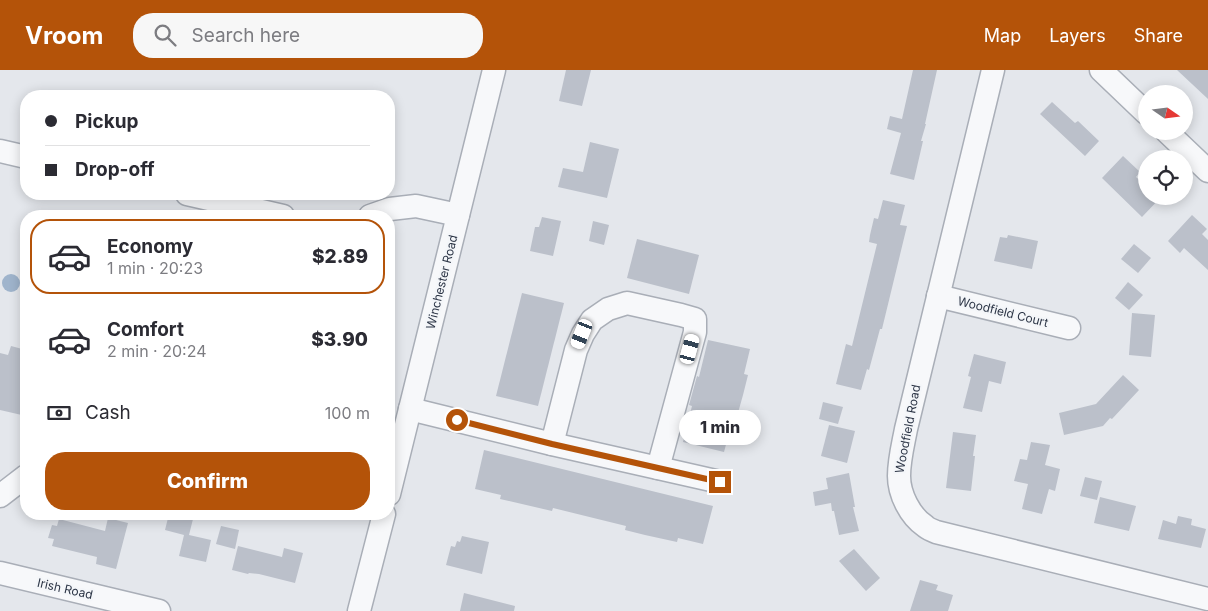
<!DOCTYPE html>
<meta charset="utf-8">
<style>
:root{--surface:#fff;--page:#f7f7f7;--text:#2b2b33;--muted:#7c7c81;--line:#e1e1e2;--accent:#b45309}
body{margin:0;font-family:Inter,sans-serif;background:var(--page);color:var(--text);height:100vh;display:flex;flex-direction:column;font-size:19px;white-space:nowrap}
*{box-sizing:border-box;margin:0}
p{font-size:16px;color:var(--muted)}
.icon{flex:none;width:28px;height:28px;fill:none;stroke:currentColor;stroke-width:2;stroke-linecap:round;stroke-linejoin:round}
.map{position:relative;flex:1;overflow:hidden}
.sheet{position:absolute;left:20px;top:140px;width:375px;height:310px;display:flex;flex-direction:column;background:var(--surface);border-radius:20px;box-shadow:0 2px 12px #0003}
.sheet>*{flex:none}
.banner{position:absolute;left:20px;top:20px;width:375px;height:110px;border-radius:20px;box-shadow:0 2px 12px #0003;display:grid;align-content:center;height:110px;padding:0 25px;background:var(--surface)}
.needle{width:32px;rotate:104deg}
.buttons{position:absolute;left:1138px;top:15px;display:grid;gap:10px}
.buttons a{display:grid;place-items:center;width:55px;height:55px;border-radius:50%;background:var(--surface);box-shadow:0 2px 12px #0003;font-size:25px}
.end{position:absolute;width:22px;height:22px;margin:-11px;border:6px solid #b45309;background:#fff;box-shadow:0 0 0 2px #fff}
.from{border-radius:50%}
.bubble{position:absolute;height:35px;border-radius:18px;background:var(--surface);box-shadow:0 2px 12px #0003;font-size:16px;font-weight:800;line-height:35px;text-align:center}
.car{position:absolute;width:15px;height:30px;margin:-15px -8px;border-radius:6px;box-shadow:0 0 4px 1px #0007;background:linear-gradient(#fff 24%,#345 0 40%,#fff 0 76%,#345 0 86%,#fff 0)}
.banner b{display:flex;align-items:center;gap:18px;height:48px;font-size:19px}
.banner b+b{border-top:1px solid var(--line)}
.banner i{width:12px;height:12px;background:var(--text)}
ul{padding:9px 0 0;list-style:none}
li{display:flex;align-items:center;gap:15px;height:75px;margin:0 10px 8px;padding:0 15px;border:2px solid transparent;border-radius:20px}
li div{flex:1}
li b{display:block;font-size:19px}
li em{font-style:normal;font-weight:800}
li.selected{border-color:var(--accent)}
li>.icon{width:45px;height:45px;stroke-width:1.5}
.pay{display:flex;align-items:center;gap:12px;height:55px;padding:0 25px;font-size:19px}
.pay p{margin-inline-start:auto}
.primary-button{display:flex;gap:10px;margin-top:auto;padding:10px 25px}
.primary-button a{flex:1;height:58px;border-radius:20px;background:var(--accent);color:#fff;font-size:20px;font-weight:800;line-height:58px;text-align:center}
header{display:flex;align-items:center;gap:30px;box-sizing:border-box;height:70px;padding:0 25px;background:var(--accent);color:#fff}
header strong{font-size:24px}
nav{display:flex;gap:28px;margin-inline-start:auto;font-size:18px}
.search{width:350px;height:45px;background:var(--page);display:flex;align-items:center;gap:12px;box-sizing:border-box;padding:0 18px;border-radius:20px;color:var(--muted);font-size:19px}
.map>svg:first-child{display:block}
</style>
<header>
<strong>Vroom</strong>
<div class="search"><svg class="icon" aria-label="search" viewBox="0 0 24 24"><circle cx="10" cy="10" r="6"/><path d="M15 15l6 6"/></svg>Search here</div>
<nav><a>Map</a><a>Layers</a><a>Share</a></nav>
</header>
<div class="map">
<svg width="1208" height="541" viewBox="0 0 1208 541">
<rect width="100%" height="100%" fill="#e4e7ec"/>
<!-- water -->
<circle fill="#9fb4cc" cx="11" cy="213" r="9"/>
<!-- building -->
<g fill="#bbc0ca">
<path d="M566 0H591L582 36 559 31Z"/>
<path d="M913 0H937L925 54H926L921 71H923L914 110 890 104 901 63 887 59 890 46 902 49Z"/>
<path d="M1177 0H1208V29Z"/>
<path d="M1052 32 1075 53 1078 51 1099 71 1085 86 1040 44Z"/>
<path d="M590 72 619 79 607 128 558 117 563 98 583 102Z"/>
<path d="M1123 86 1140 102 1136 107 1146 116V126H1162L1142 147 1102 108Z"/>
<path d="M883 130 905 135 900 155 907 156 882 259H880L869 300 867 299 861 320 836 314 846 274 852 276 877 174 869 172 870 165 874 148 878 149Z"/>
<path d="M1192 145 1207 159 1202 164 1208 170V200L1184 178 1180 183 1168 171Z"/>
<path d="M542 147 561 151 553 186 530 181 535 157H539Z"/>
<path d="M593 151 609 155 604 175 589 171Z"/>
<path d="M1008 165 1038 171 1032 199 994 191 1000 167 1007 168Z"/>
<path d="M637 169 699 185 689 224 627 208Z"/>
<path d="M1134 174 1151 188 1138 203 1121 189Z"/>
<path d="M1128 212 1143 225 1129 240 1115 228Z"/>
<path d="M522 223 564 233 538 336 496 326Z"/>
<path d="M1132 243 1155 245 1151 287 1129 285Z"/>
<path d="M708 270 750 279 744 304 748 305 743 325 734 357 731 356 724 382 683 372 692 336 689 335 697 306 699 307Z"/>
<path d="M11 276 26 280V346L0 340V283L8 285Z"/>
<path d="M974 284 1006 292 1001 314 989 311 982 342 963 338 971 307 968 306Z"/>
<path d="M1123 305 1139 320 1112 349 1110 348 1103 356 1064 365 1059 343 1096 334Z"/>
<path d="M823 332 843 337 838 354 819 349Z"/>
<path d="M829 355 855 361 847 393 821 386Z"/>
<path d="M953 362 976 365 973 386H975L971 421 946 418Z"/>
<path d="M1031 372 1050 375 1045 395 1060 399 1055 421 1049 419 1042 444 1022 439 1028 414 1014 411 1020 389 1027 390Z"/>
<path d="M484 380 713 436 703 474 678 468 677 472 645 465 625 460 626 456 553 438 552 441 500 429 501 425 475 419Z"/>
<path d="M849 403 855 437H853L859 461 839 465 834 441H832L831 433 815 436 813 422 828 419 826 408Z"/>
<path d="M1085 407 1102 411 1097 430 1080 426Z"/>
<path d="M1100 427 1136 436 1129 461 1094 453Z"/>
<path d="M169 444 193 449 189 465 211 470 206 492 179 486 184 465 165 460Z"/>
<path d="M1178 446 1192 449 1191 455 1206 459 1201 478 1158 469 1163 450 1176 454Z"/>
<path d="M108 448 128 453 116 499 96 494 97 487 52 476 54 469 48 468 52 455 57 456 59 449 105 461Z"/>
<path d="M221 456 239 460 235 479 216 474Z"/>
<path d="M462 466 489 472 482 504 446 495 451 476 455 477 457 471 460 472Z"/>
<path d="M238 476 282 487 284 478 303 483 295 513 259 504 249 503 248 504 232 500Z"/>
<path d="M854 479 880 508 866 521 839 491Z"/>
<path d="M920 510 938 515 936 520 953 525 948 541H910Z"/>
<path d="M464 523 515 536 514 541H460Z"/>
</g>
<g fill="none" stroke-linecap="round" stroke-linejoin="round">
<!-- minor casing -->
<g stroke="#a9aeb7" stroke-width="25">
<g id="minor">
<path d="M993 0 906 359C903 375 899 390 899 406 899 424 910 446 925 456 928 459 932 460 936 462L1208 529"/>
<path d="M1101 0 1146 43"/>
<path d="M1166 61 1208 101"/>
<path d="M0 81 26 87"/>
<path d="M187 124 283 146"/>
<path d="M370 146 390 139 416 136 458 145"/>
<path d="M938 226 1069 258"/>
<path d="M410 339 552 374 720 412"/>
<path d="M552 374 576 280 583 264 592 250 608 239 627 233 681 245 695 249V262L658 398"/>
<path d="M389 424 494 0"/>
<path d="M0 426 26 406"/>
<path d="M0 503 159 541"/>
<path d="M359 541 384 444"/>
</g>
</g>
<!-- minor -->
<use href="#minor" stroke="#f7f8fa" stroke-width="22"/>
</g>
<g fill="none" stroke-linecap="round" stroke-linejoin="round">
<!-- route -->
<path stroke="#b45309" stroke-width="6" d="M457 350 552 374 720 412"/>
</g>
<g text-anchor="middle" stroke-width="4.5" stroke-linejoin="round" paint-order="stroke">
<!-- street labels -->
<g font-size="12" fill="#2b3445" stroke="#f4f6f9">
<text transform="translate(442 212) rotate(-76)" y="4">Winchester Road</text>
<text transform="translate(1003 242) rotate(14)" y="4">Woodfield Court</text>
<text transform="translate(908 359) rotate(-79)" y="4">Woodfield Road</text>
<text transform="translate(65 519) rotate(13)" y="4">Irish Road</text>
</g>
</g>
</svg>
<div class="buttons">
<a><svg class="needle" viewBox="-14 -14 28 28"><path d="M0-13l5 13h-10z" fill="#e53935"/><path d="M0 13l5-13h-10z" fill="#7c7c81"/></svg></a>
<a><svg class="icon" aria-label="locate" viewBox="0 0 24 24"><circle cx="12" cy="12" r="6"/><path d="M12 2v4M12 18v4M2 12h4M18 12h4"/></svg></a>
</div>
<i class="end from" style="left:457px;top:350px"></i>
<i class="end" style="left:720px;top:412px"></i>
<div class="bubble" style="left:679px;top:340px;width:82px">1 min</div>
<i class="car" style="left:582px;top:264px;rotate:202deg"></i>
<i class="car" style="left:690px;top:279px;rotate:15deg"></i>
<div class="banner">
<b><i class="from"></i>Pickup</b>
<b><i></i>Drop-off</b>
</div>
<section class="sheet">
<ul>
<li class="selected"><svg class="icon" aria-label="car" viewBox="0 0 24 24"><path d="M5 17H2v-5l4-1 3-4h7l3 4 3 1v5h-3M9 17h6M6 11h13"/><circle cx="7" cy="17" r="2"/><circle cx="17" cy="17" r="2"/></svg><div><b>Economy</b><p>1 min · 20:23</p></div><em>$2.89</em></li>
<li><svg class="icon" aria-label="car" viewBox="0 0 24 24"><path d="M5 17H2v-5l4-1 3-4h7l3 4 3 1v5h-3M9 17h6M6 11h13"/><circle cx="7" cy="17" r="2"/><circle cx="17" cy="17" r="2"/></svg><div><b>Comfort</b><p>2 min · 20:24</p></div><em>$3.90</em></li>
</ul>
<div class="pay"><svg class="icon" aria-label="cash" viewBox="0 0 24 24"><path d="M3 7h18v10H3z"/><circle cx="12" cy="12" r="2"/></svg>Cash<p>100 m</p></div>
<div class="primary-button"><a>Confirm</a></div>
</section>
</div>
